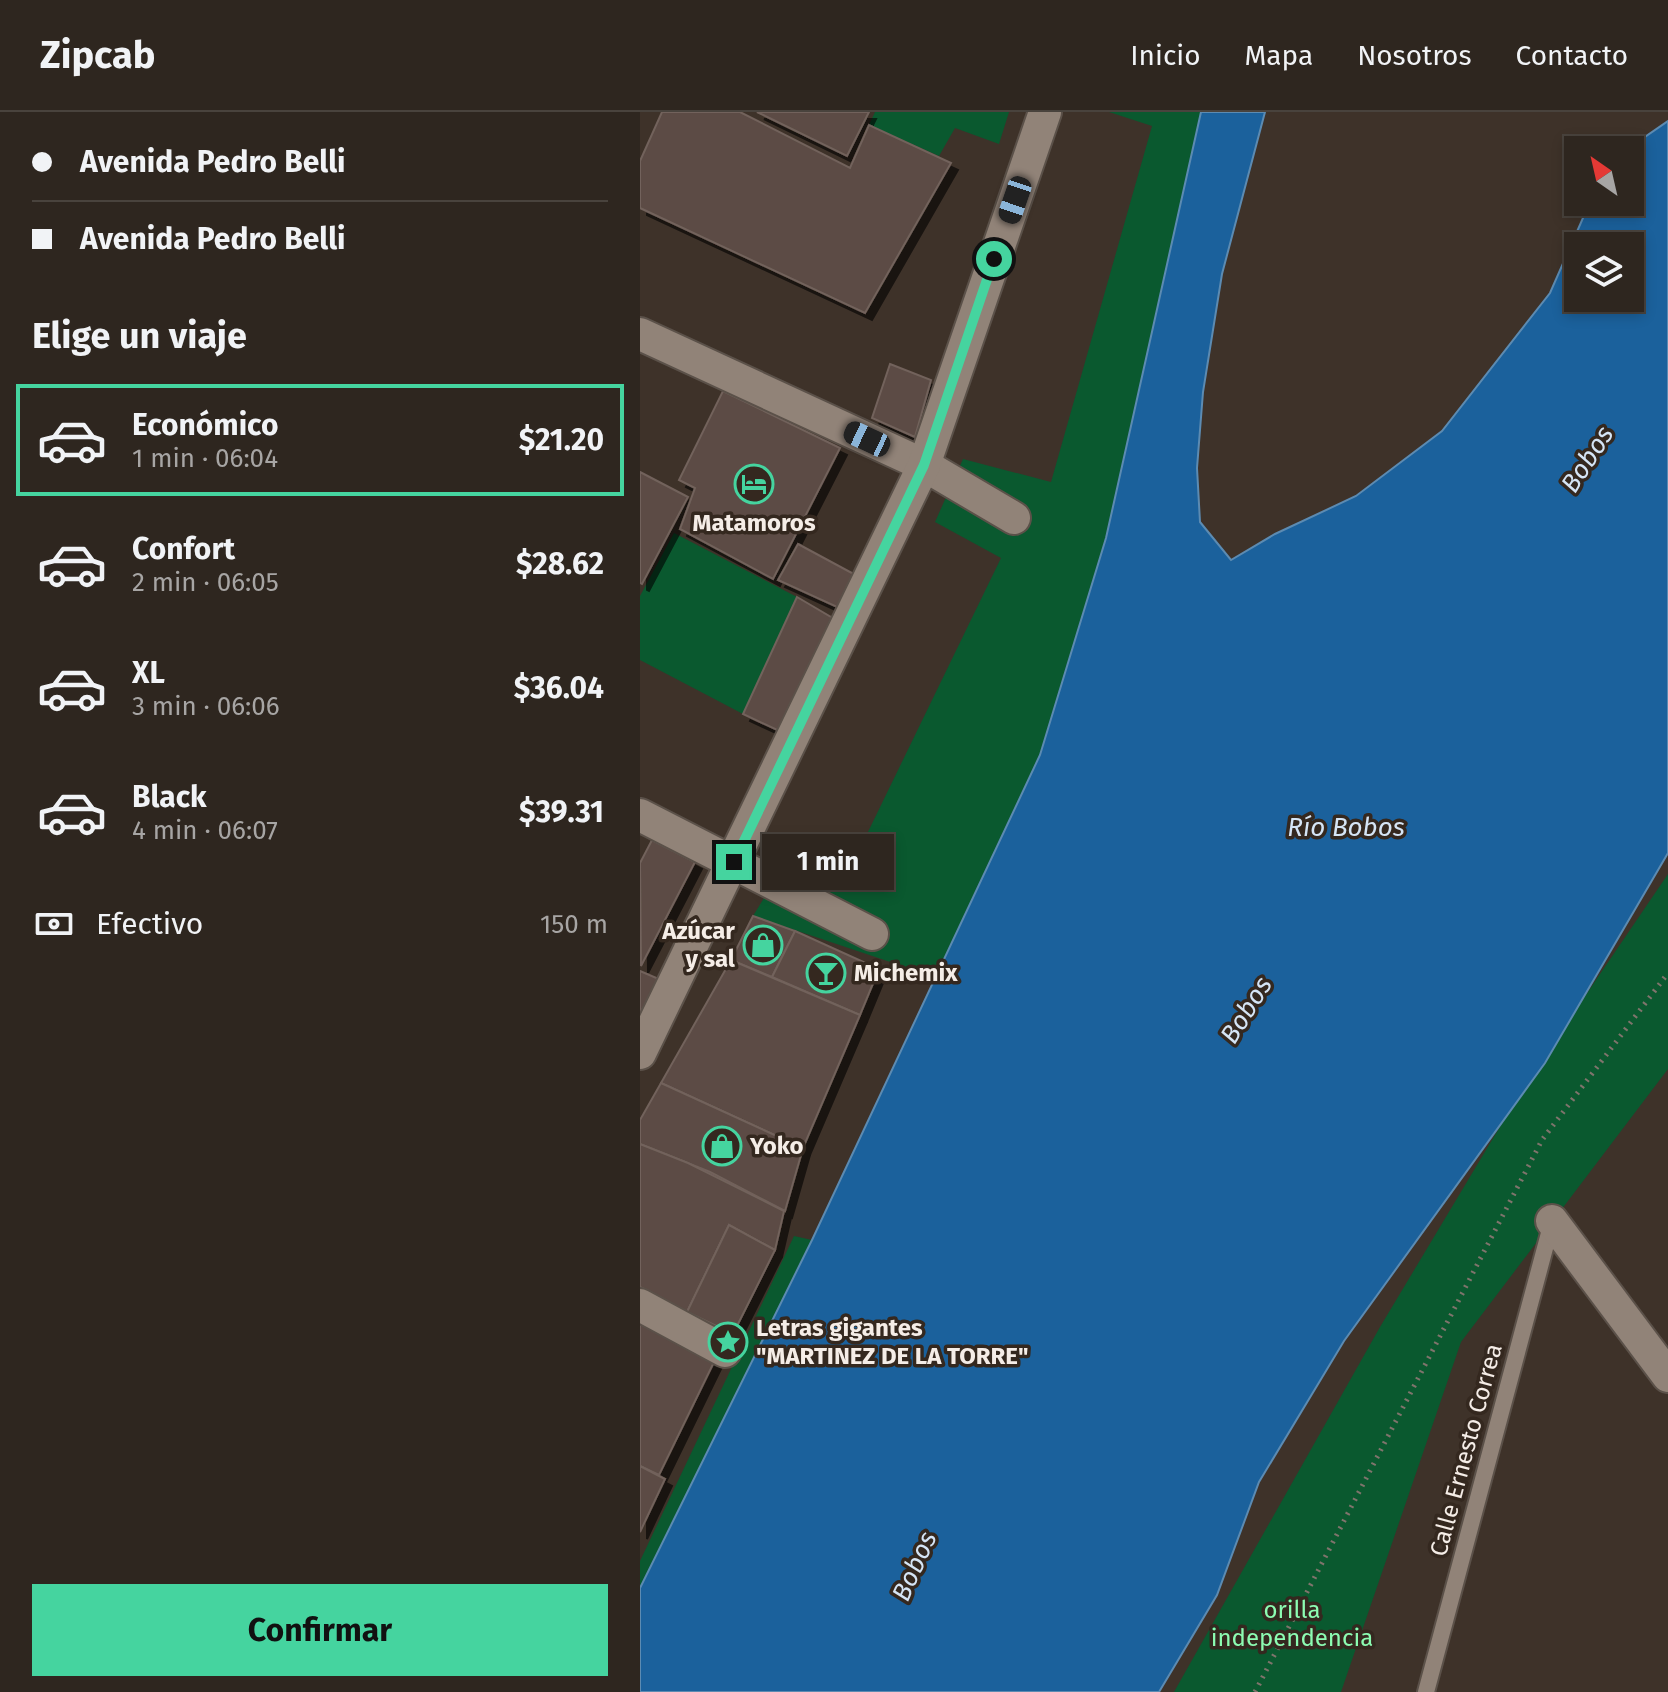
<!DOCTYPE html>
<html lang="es">
<meta charset="utf-8">
<style>
:root{--surface:#2e261f;--page:#3a322c;--text:#f1f3f6;--muted:#a7a5a4;--line:#49433d;--accent:#45d49f}
body{margin:0;font-family:"Fira Sans",sans-serif;background:var(--page);color:var(--text);height:100vh;display:flex;flex-direction:column;font-size:30px;white-space:nowrap}
*{box-sizing:border-box;margin:0}
p{font-size:26px;color:var(--muted)}
.icon{flex:none;width:44px;height:44px;fill:none;stroke:currentColor;stroke-width:2;stroke-linecap:round;stroke-linejoin:round}
.map{position:relative;flex:1;overflow:hidden}
.panel{display:flex;flex-direction:column;background:var(--surface);width:640px}
.panel>*{flex:none}
.banner{display:grid;align-content:center;height:176px;padding:0 32px;background:var(--surface)}
.needle{width:52px;rotate:326deg}
.buttons{position:absolute;left:924px;top:24px;display:grid;gap:16px}
.buttons a{display:grid;place-items:center;width:80px;height:80px;border-radius:0px;background:var(--surface);box-shadow:0 4px 12px #0003,0 0 0 2px var(--line);font-size:40px}
.end{position:absolute;width:36px;height:36px;margin:-18px;border:10px solid #45d49f;background:#111;box-shadow:0 0 0 4px #111}
.from{border-radius:50%}
.bubble{position:absolute;height:56px;border-radius:0px;background:var(--surface);box-shadow:0 4px 12px #0003,0 0 0 2px var(--line);font-size:26px;font-weight:700;line-height:56px;text-align:center}
.car{position:absolute;width:24px;height:48px;margin:-24px -12px;border-radius:10px;box-shadow:0 0 6px 2px #0007;background:linear-gradient(#222 24%,#8ab4d8 0 40%,#222 0 76%,#8ab4d8 0 86%,#222 0)}
.banner b{display:flex;align-items:center;gap:28px;height:76px;font-size:30px}
.banner b+b{border-top:2px solid var(--line)}
.banner i{width:20px;height:20px;background:var(--text)}
ul{padding:0;list-style:none}
li{display:flex;align-items:center;gap:24px;height:112px;margin:0 16px 12px;padding:0 16px;border:4px solid transparent;border-radius:0px}
li div{flex:1}
li b{display:block;font-size:30px}
li em{font-style:normal;font-weight:700}
li.selected{border-color:var(--accent)}
li>.icon{width:72px;height:72px;stroke-width:1.5}
h2{padding:0 32px;font-size:36px;line-height:96px}
.pay{display:flex;align-items:center;gap:20px;height:88px;padding:0 32px;font-size:30px}
.pay p{margin-inline-start:auto}
.primary-button{display:flex;gap:16px;margin-top:auto;padding:16px 32px}
.primary-button a{flex:1;height:92px;border-radius:0px;background:var(--accent);color:#111;font-size:32px;font-weight:700;line-height:92px;text-align:center}
header{display:flex;align-items:center;gap:48px;box-sizing:border-box;height:112px;padding:0 40px;background:var(--surface);border-bottom:2px solid var(--line)}
header strong{font-size:38px}
nav{display:flex;gap:44px;margin-inline-start:auto;font-size:28px}
main{display:flex;flex:1;min-height:0}
.map>svg:first-child{display:block}
</style>
<header>
<strong>Zipcab</strong>
<nav><a>Inicio</a><a>Mapa</a><a>Nosotros</a><a>Contacto</a></nav>
</header>
<main>
<section class="panel">
<div class="banner">
<b><i class="from"></i>Avenida Pedro Belli</b>
<b><i></i>Avenida Pedro Belli</b>
</div>
<h2>Elige un viaje</h2>
<ul>
<li class="selected"><svg class="icon" aria-label="car" viewBox="0 0 24 24"><path d="M5 17H2v-5l4-1 3-4h7l3 4 3 1v5h-3M9 17h6M6 11h13"/><circle cx="7" cy="17" r="2"/><circle cx="17" cy="17" r="2"/></svg><div><b>Económico</b><p>1 min · 06:04</p></div><em>$21.20</em></li>
<li><svg class="icon" aria-label="car" viewBox="0 0 24 24"><path d="M5 17H2v-5l4-1 3-4h7l3 4 3 1v5h-3M9 17h6M6 11h13"/><circle cx="7" cy="17" r="2"/><circle cx="17" cy="17" r="2"/></svg><div><b>Confort</b><p>2 min · 06:05</p></div><em>$28.62</em></li>
<li><svg class="icon" aria-label="car" viewBox="0 0 24 24"><path d="M5 17H2v-5l4-1 3-4h7l3 4 3 1v5h-3M9 17h6M6 11h13"/><circle cx="7" cy="17" r="2"/><circle cx="17" cy="17" r="2"/></svg><div><b>XL</b><p>3 min · 06:06</p></div><em>$36.04</em></li>
<li><svg class="icon" aria-label="car" viewBox="0 0 24 24"><path d="M5 17H2v-5l4-1 3-4h7l3 4 3 1v5h-3M9 17h6M6 11h13"/><circle cx="7" cy="17" r="2"/><circle cx="17" cy="17" r="2"/></svg><div><b>Black</b><p>4 min · 06:07</p></div><em>$39.31</em></li>
</ul>
<div class="pay"><svg class="icon" aria-label="cash" viewBox="0 0 24 24"><path d="M3 7h18v10H3z"/><circle cx="12" cy="12" r="2"/></svg>Efectivo<p>150 m</p></div>
<div class="primary-button"><a>Confirmar</a></div>
</section>
<div class="map">
<svg width="1028" height="1580" viewBox="0 0 1028 1580">
<defs>
<filter id="shadow"><feDropShadow dx="7" dy="7" stdDeviation="0" flood-color="#0009"/></filter>
</defs>
<rect width="100%" height="100%" fill="#3e3229"/>
<!-- green -->
<g fill="#0a592f">
<path d="M235 0H369L359 32 315 16 299 44 229 13Z"/>
<path d="M469 0H561L466 426 400 643 295 865 113 804 155 735 209 759 361 446 295 410 323 347 411 370 512 14Z"/>
<path d="M34 421 157 485 103 602 0 548V484Z"/>
<path d="M1028 762V957L821 1230 701 1580H534L740 1215 888 968Z"/>
<path d="M154 1124 172 1128 0 1476V1449Z"/>
</g>
<!-- water -->
<path fill="#1b619c" stroke="#5c8bb2" stroke-width="2" fill-rule="evenodd" d="M561 0H625L582 162 563 280 557 356 560 410 591 448 635 422 716 384 802 319 910 181 950 90H990V38H986L1028 9V741L905 951 704 1229 619 1370 577 1483 519 1580H0V1476L172 1128 400 643 466 426ZM990 134V186H938V134Z"/>
<!-- building -->
<g fill="#5b4c45" stroke="#72625b" stroke-width="2" filter="url(#shadow)">
<path d="M22 0H100L210 56 229 13 311 51 225 201 0 96V49Z"/>
<path d="M117 0H229L207 44Z"/>
<path d="M250 252 291 268 275 325 232 306Z"/>
<path d="M83 279 200 336 133 467 40 417 55 376 39 368Z"/>
<path d="M0 360 48 385 2 472 0 471Z"/>
<path d="M158 432 223 467 208 500 138 468Z"/>
<path d="M157 485 201 511 148 623 103 602Z"/>
<path d="M12 728 55 750 1 854 0 751Z"/>
<path d="M113 804 155 819 132 865 91 848Z"/>
<path d="M155 819 239 857 220 903 132 865Z"/>
<path d="M91 848 220 903 163 1036 21 971Z"/>
<path d="M0 859 21 868 0 901Z"/>
<path d="M21 971 163 1036 145 1099 70 1060 0 1032V1008Z"/>
<path d="M0 1032 48 1051 144 1099 135 1138 89 1113 47 1200 0 1175Z"/>
<path d="M89 1113 135 1138 93 1222 47 1200Z"/>
<path d="M0 1212 75 1248 19 1363 0 1354Z"/>
<path d="M0 1354 25 1367 0 1420Z"/>
</g>
<g fill="none" stroke-linecap="round" stroke-linejoin="round">
<!-- lane casing -->
<g stroke="#5b5149" stroke-width="20">
<path id="lane" d="M786 1580 912 1110"/>
</g>
<!-- street casing -->
<g stroke="#5b5149" stroke-width="36">
<g id="street">
<path d="M0 222 284 353 374 406"/>
<path d="M0 703 232 822"/>
<path d="M0 941 284 353 405 0"/>
<path d="M912 1109 1028 1264"/>
<path d="M0 1193 85 1239"/>
</g>
</g>
<!-- path -->
<path stroke="#7f746c" stroke-width="5" stroke-dasharray="2 6" stroke-linecap="butt" d="M615 1580 902 1028 1028 861"/>
<!-- lane -->
<use href="#lane" stroke="#918378" stroke-width="16"/>
<!-- street -->
<use href="#street" stroke="#918378" stroke-width="32"/>
</g>
<g fill="none" stroke-linecap="round" stroke-linejoin="round">
<!-- route -->
<path stroke="#45d49f" stroke-width="10" d="M94 750 284 353 354 147"/>
</g>
<!-- icons -->
<defs>
<g id="hotel-ring" transform="scale(2)"><circle r="9.5" fill="#34281f" stroke="#45d49f" stroke-width="1.5"/><path d="M-6-4.5h1.5V1H6V5H4.5V3h-9V5H-6ZM-4 0a1.8 1.8 0 1 1 3.6 0ZM.5 0V-2.5h3Q6-2.5 6 0Z" fill="#45d49f"/></g>
<g id="shop-ring" transform="scale(2)"><circle r="9.5" fill="#34281f" stroke="#45d49f" stroke-width="1.5"/><path d="M-5-2.5h2.3a2.7 3.5 0 0 1 5.4 0H5L5.5 6h-11ZM-1.5-2.5h3a1.5 2.3 0 0 0-3 0Z" fill="#45d49f"/></g>
<g id="bar-ring" transform="scale(2)"><circle r="9.5" fill="#34281f" stroke="#45d49f" stroke-width="1.5"/><path d="M-6-5H6L.8 .8V4.5H3.5V6h-7V4.5H-.8V.8Z" fill="#45d49f"/></g>
<g id="sight-ring" transform="scale(2)"><circle r="9.5" fill="#34281f" stroke="#45d49f" stroke-width="1.5"/><path d="M0-6L1.8-2.2L6-1.7L2.9 1.2L3.7 5.4L0 3.3L-3.7 5.4L-2.9 1.2L-6-1.7L-1.8-2.2Z" fill="#45d49f"/></g>
</defs>
<g fill-rule="evenodd">
<use href="#hotel-ring" x="114" y="372"/>
<use href="#shop-ring" x="123" y="833"/>
<use href="#bar-ring" x="186" y="861"/>
<use href="#shop-ring" x="82" y="1034"/>
<use href="#sight-ring" x="88" y="1230"/>
</g>
<g text-anchor="middle" stroke-width="7" stroke-linejoin="round" paint-order="stroke">
<!-- poi labels -->
<g font-size="24" font-weight="bold" fill="#f5ede7" stroke="#34281f" text-anchor="start">
<text x="114" y="419" text-anchor="middle">Matamoros</text>
<text x="95" y="827" text-anchor="end">Azúcar<tspan x="95" dy="28">y sal</tspan></text>
<text x="214" y="869">Michemix</text>
<text x="110" y="1042">Yoko</text>
<text x="116" y="1224">Letras gigantes<tspan x="116" dy="28">"MARTINEZ DE LA TORRE"</tspan></text>
</g>
<!-- street labels -->
<g font-size="24" fill="#f5ede7" stroke="#34281f">
<text transform="translate(826 1338) rotate(-75)" y="8">Calle Ernesto Correa</text>
</g>
<!-- park labels -->
<g font-size="24" fill="#8cfcb2" stroke="#34281f">
<text x="652" y="1506">orilla<tspan x="652" dy="28">independencia</tspan></text>
</g>
<!-- water labels -->
<g font-size="26" font-style="italic" fill="#d5e5f6" stroke="#34281f">
<text transform="translate(947 347) rotate(-57)" y="9">Bobos</text>
<text x="706" y="724">Río Bobos</text>
<text transform="translate(606 898) rotate(-58)" y="9">Bobos</text>
<text transform="translate(274 1454) rotate(-66)" y="9">Bobos</text>
</g>
</g>
</svg>
<div class="buttons">
<a><svg class="needle" viewBox="-14 -14 28 28"><path d="M0-13l5 13h-10z" fill="#e53935"/><path d="M0 13l5-13h-10z" fill="#a7a5a4"/></svg></a>
<a><svg class="icon" aria-label="layers" viewBox="0 0 24 24"><path d="M12 4l9 5-9 5-9-5zM3 14l9 5 9-5"/></svg></a>
</div>
<i class="end from" style="left:354px;top:147px"></i>
<i class="end" style="left:94px;top:750px"></i>
<div class="bubble" style="left:122px;top:722px;width:132px">1 min</div>
<i class="car" style="left:375px;top:88px;rotate:199deg"></i>
<i class="car" style="left:227px;top:327px;rotate:295deg"></i>
</div>
</main>
